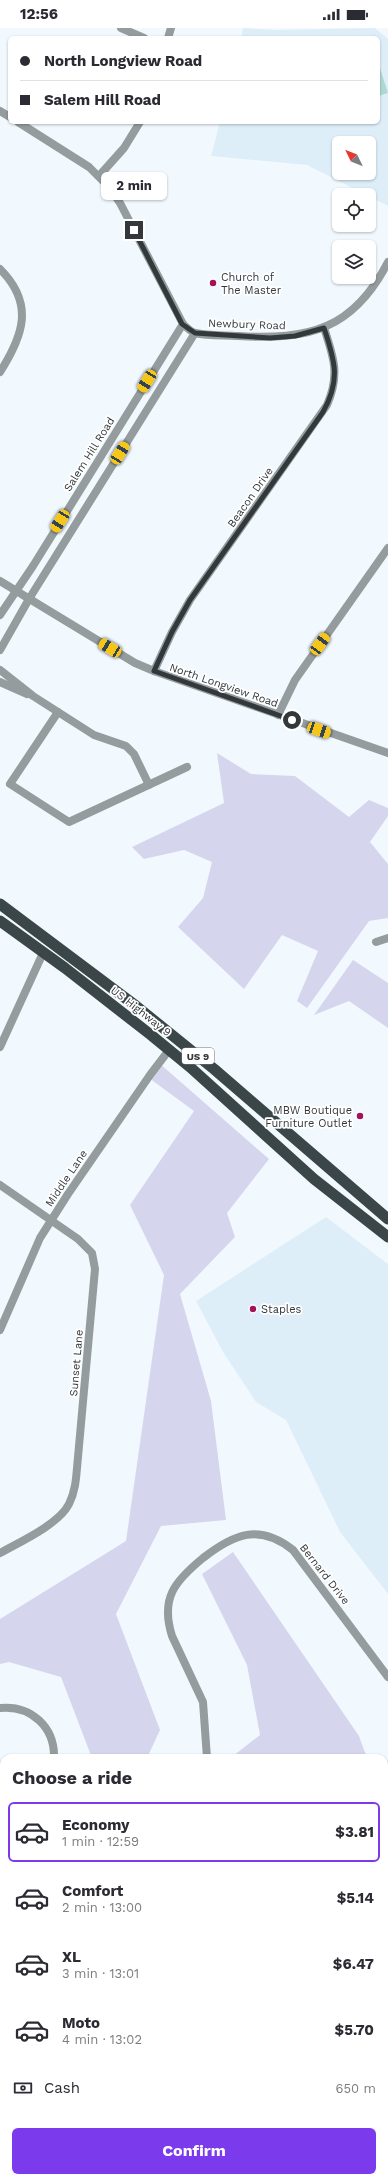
<!DOCTYPE html>
<meta charset="utf-8">
<style>
:root{--surface:#fff;--page:#f7f7f7;--text:#2b2b33;--muted:#7c7c81;--line:#e1e1e2;--accent:#7c3aed}
body{margin:0;font-family:"Work Sans",sans-serif;background:var(--page);color:var(--text);height:100vh;display:flex;flex-direction:column;font-size:15px;white-space:nowrap}
*{box-sizing:border-box;margin:0}
p{font-size:13px;color:var(--muted)}
.icon{flex:none;width:22px;height:22px;fill:none;stroke:currentColor;stroke-width:2;stroke-linecap:round;stroke-linejoin:round}
.map{position:relative;flex:1;overflow:hidden}
.side{position:absolute;left:0px;top:1726px;width:388px;height:428px;display:flex;flex-direction:column;background:var(--surface);border-radius:12px 12px 0 0;box-shadow:0 1px 3px #0004}
.side>*{flex:none}
.top-card{position:absolute;left:8px;top:8px;width:372px;height:88px;border-radius:6px;box-shadow:0 1px 3px #0004;display:grid;align-content:center;height:88px;padding:0 12px;background:var(--surface)}
.needle{width:26px;rotate:313deg}
.tools{position:absolute;left:332px;top:108px;display:grid;gap:8px}
.tools a{display:grid;place-items:center;width:44px;height:44px;border-radius:6px;background:var(--surface);box-shadow:0 1px 3px #0004;font-size:20px}
.end{position:absolute;width:18px;height:18px;margin:-9px;border:5px solid #33383b;background:#fff;box-shadow:0 0 0 2px #fff}
.from{border-radius:50%}
.bubble{position:absolute;height:28px;border-radius:6px;background:var(--surface);box-shadow:0 1px 3px #0004;font-size:13px;font-weight:700;line-height:28px;text-align:center}
.car{position:absolute;width:12px;height:24px;margin:-12px -6px;border-radius:5px;box-shadow:0 0 3px 1px #0007;background:linear-gradient(#f5c518 24%,#345 0 40%,#f5c518 0 76%,#345 0 86%,#f5c518 0)}
.top-card b{display:flex;align-items:center;gap:14px;height:38px;font-size:15px}
.top-card b+b{border-top:1px solid var(--line)}
.top-card i{width:10px;height:10px;background:var(--text)}
ul{padding:0;list-style:none}
li{display:flex;align-items:center;gap:12px;height:60px;margin:0 8px 6px;padding:0 4px;border:2px solid transparent;border-radius:6px}
li div{flex:1}
li b{display:block;font-size:15px}
li em{font-style:normal;font-weight:700}
li.selected{border-color:var(--accent)}
li>.icon{width:36px;height:36px;stroke-width:1.5}
h2{padding:0 12px;font-size:18px;line-height:48px}
.pay{display:flex;align-items:center;gap:10px;height:44px;padding:0 12px;font-size:15px}
.pay p{margin-inline-start:auto}
.button{display:flex;gap:8px;margin-top:auto;padding:8px 12px}
.button a{flex:1;height:46px;border-radius:6px;background:var(--accent);color:#fff;font-size:16px;font-weight:700;line-height:46px;text-align:center}
.status{display:flex;justify-content:space-between;align-items:center;height:28px;padding:0 20px;background:var(--surface);direction:ltr}
.status svg{height:11px;fill:currentColor}
.map>svg:first-child{display:block}
</style>
<div class="status"><b>12:56</b><svg viewBox="0 0 49 12"><path d="M0 12V9h3v3zM5 12V6h3v6zM10 12V3h3v9zM15 12V0h3v12zM26 1h20v11H26zM47 4h2v5h-2z"/></svg></div>
<div class="map">
<svg width="388" height="2154" viewBox="0 0 388 2154">
<rect width="100%" height="100%" fill="#f1f9fe"/>
<!-- built -->
<g fill="#deeef9" fill-rule="evenodd">
<path d="M243 0 276 2 375 0 388 11V178L307 137 211 128 220 94H378V10H241ZM339 115H369V145H339Z"/>
<path d="M326 1189 388 1236V1566L340 1504 286 1392 256 1374 223 1324 196 1273Z"/>
</g>
<!-- green -->
<g fill="#d5d6ed">
<path d="M217 725 251 746 295 748 349 789 369 772 388 780V788L370 814 388 836V890L369 893 307 980 297 973 318 923 282 907 244 961 178 899 203 870 212 834 184 822 144 831 132 819 224 775Z"/>
<path d="M353 932 388 955V1000L349 973 314 987Z"/>
<path d="M159 1035 269 1131 227 1185 235 1209 180 1266 211 1373 226 1492 161 1498 116 1586 160 1702 147 1730H92L61 1649 9 1634 0 1636V1591L126 1513 164 1247 130 1177 194 1083 149 1050Z"/>
<path d="M233 1524 359 1708 367 1730H234L233 1728 260 1707 247 1637 202 1546Z"/>
<path d="M384 1778C388 1789 388 1802 384 1813Z"/>
<path d="M384 1862 388 1869V1925L386 1927 384 1925Z"/>
<path d="M388 2053V2103L384 2106V2055Z"/>
</g>
<!-- water -->
<path fill="#aed9d3" d="M378 34 388 65 378 68Z"/>
<g fill="none" stroke-linecap="round" stroke-linejoin="round">
<!-- minor -->
<g stroke="#959c9e" stroke-width="8">
<path d="M121 0 144 10"/>
<path d="M168 10 171 0"/>
<path d="M0 83 10 89"/>
<path d="M18 94 89 139 108 158 120 175 183 296C186 299 191 304 195 305 208 308 225 307 238 308 309 312 353 302 388 234"/>
<path d="M99 148 124 120 140 94"/>
<path d="M0 241C35 276 23 308 0 344"/>
<path d="M0 553 135 635 154 643 388 725"/>
<path d="M0 642 33 668 94 707 126 718 134 726 149 757"/>
<path d="M154 643 172 604 190 572 327 377C340 347 334 330 324 300"/>
<path d="M0 654 27 666"/>
<path d="M58 684 10 756 69 794 187 739"/>
<path d="M278 687 295 652 388 520"/>
<path d="M376 914 388 910"/>
<path d="M0 1019 43 925"/>
<path d="M0 1157 78 1211 92 1225 95 1241 77 1440C76 1452 75 1464 69 1476 59 1496 20 1514 0 1525"/>
<path d="M0 1302 40 1210 68 1166 150 1047 169 1022"/>
<path d="M0 1680C31 1677 55 1699 54 1730"/>
<path d="M207 1730 203 1674 172 1608C160 1570 175 1553 203 1530 234 1506 259 1495 293 1522L388 1649"/>
<path d="M0 1786 4 1784"/>
<path d="M0 1866 4 1873"/>
<path d="M0 2025 4 2033"/>
<path d="M25 2150 27 2154"/>
<path d="M268 2150 271 2154"/>
</g>
<!-- tertiary -->
<g stroke="#959c9e" stroke-width="8">
<path d="M0 587 33 538 183 296"/>
<path d="M0 622 29 571 195 305"/>
<path d="M384 1946 388 1942"/>
<path d="M139 2154 141 2150"/>
</g>
<!-- trunk -->
<g stroke="#3a4648" stroke-width="11">
<path d="M0 876 136 978 214 1041 388 1191"/>
<path d="M0 893 65 940 151 1007 190 1039 314 1151 388 1209"/>
</g>
</g>
<g fill="none" stroke-linecap="round" stroke-linejoin="round">
<!-- route -->
<path stroke="#33383b" stroke-width="5" d="M134 202 182 296 195 305 270 310 295 308 324 300C335 333 341 352 323 384L190 572 172 604 154 643 292 692"/>
</g>
<!-- markers -->
<g fill="#a21359" stroke="#fff" stroke-width="1.5">
<circle cx="213" cy="255" r="4"/>
<circle cx="360" cy="1088" r="4"/>
<circle cx="253" cy="1281" r="4"/>
</g>
<g text-anchor="middle" stroke-width="3.5" stroke-linejoin="round" paint-order="stroke">
<!-- shield labels -->
<rect fill="#fff" stroke="#707476" stroke-width="1" x="182" y="1020" width="32" height="16" rx="3"/>
<g font-size="10" font-weight="bold" fill="#33383b">
<text x="198" y="1032">US 9</text>
</g>
<!-- poi labels -->
<g font-size="11" fill="#33383b" stroke="#fff" text-anchor="start">
<text x="221" y="253">Church of<tspan x="221" dy="13">The Master</tspan></text>
<text x="352" y="1086" text-anchor="end">MBW Boutique<tspan x="352" dy="13">Furniture Outlet</tspan></text>
<text x="261" y="1285">Staples</text>
</g>
<!-- street labels -->
<g font-size="11" fill="#33383b" stroke="#fff">
<text transform="translate(247 296) rotate(2)" y="4">Newbury Road</text>
<text transform="translate(89 426) rotate(-58)" y="4">Salem Hill Road</text>
<text transform="translate(250 469) rotate(-55)" y="4">Beacon Drive</text>
<text transform="translate(224 657) rotate(19)" y="4">North Longview Road</text>
<text transform="translate(141 983) rotate(38)" y="4">US Highway 9</text>
<text transform="translate(66 1150) rotate(-56)" y="4">Middle Lane</text>
<text transform="translate(76 1335) rotate(-85)" y="4">Sunset Lane</text>
<text transform="translate(325 1546) rotate(52)" y="4">Bernard Drive</text>
</g>
</g>
</svg>
<div class="tools">
<a><svg class="needle" viewBox="-14 -14 28 28"><path d="M0-13l5 13h-10z" fill="#e53935"/><path d="M0 13l5-13h-10z" fill="#7c7c81"/></svg></a>
<a><svg class="icon" aria-label="locate" viewBox="0 0 24 24"><circle cx="12" cy="12" r="6"/><path d="M12 2v4M12 18v4M2 12h4M18 12h4"/></svg></a>
<a><svg class="icon" aria-label="layers" viewBox="0 0 24 24"><path d="M12 4l9 5-9 5-9-5zM3 14l9 5 9-5"/></svg></a>
</div>
<i class="end from" style="left:292px;top:692px"></i>
<i class="end" style="left:134px;top:202px"></i>
<div class="bubble" style="left:101px;top:144px;width:66px">2 min</div>
<i class="car" style="left:147px;top:353px;rotate:212deg"></i>
<i class="car" style="left:120px;top:425px;rotate:32deg"></i>
<i class="car" style="left:60px;top:493px;rotate:212deg"></i>
<i class="car" style="left:320px;top:616px;rotate:36deg"></i>
<i class="car" style="left:110px;top:620px;rotate:301deg"></i>
<i class="car" style="left:319px;top:702px;rotate:109deg"></i>
<div class="top-card">
<b><i class="from"></i>North Longview Road</b>
<b><i></i>Salem Hill Road</b>
</div>
<section class="side">
<h2>Choose a ride</h2>
<ul>
<li class="selected"><svg class="icon" aria-label="car" viewBox="0 0 24 24"><path d="M5 17H2v-5l4-1 3-4h7l3 4 3 1v5h-3M9 17h6M6 11h13"/><circle cx="7" cy="17" r="2"/><circle cx="17" cy="17" r="2"/></svg><div><b>Economy</b><p>1 min · 12:59</p></div><em>$3.81</em></li>
<li><svg class="icon" aria-label="car" viewBox="0 0 24 24"><path d="M5 17H2v-5l4-1 3-4h7l3 4 3 1v5h-3M9 17h6M6 11h13"/><circle cx="7" cy="17" r="2"/><circle cx="17" cy="17" r="2"/></svg><div><b>Comfort</b><p>2 min · 13:00</p></div><em>$5.14</em></li>
<li><svg class="icon" aria-label="car" viewBox="0 0 24 24"><path d="M5 17H2v-5l4-1 3-4h7l3 4 3 1v5h-3M9 17h6M6 11h13"/><circle cx="7" cy="17" r="2"/><circle cx="17" cy="17" r="2"/></svg><div><b>XL</b><p>3 min · 13:01</p></div><em>$6.47</em></li>
<li><svg class="icon" aria-label="car" viewBox="0 0 24 24"><path d="M5 17H2v-5l4-1 3-4h7l3 4 3 1v5h-3M9 17h6M6 11h13"/><circle cx="7" cy="17" r="2"/><circle cx="17" cy="17" r="2"/></svg><div><b>Moto</b><p>4 min · 13:02</p></div><em>$5.70</em></li>
</ul>
<div class="pay"><svg class="icon" aria-label="cash" viewBox="0 0 24 24"><path d="M3 7h18v10H3z"/><circle cx="12" cy="12" r="2"/></svg>Cash<p>650 m</p></div>
<div class="button"><a>Confirm</a></div>
</section>
</div>
